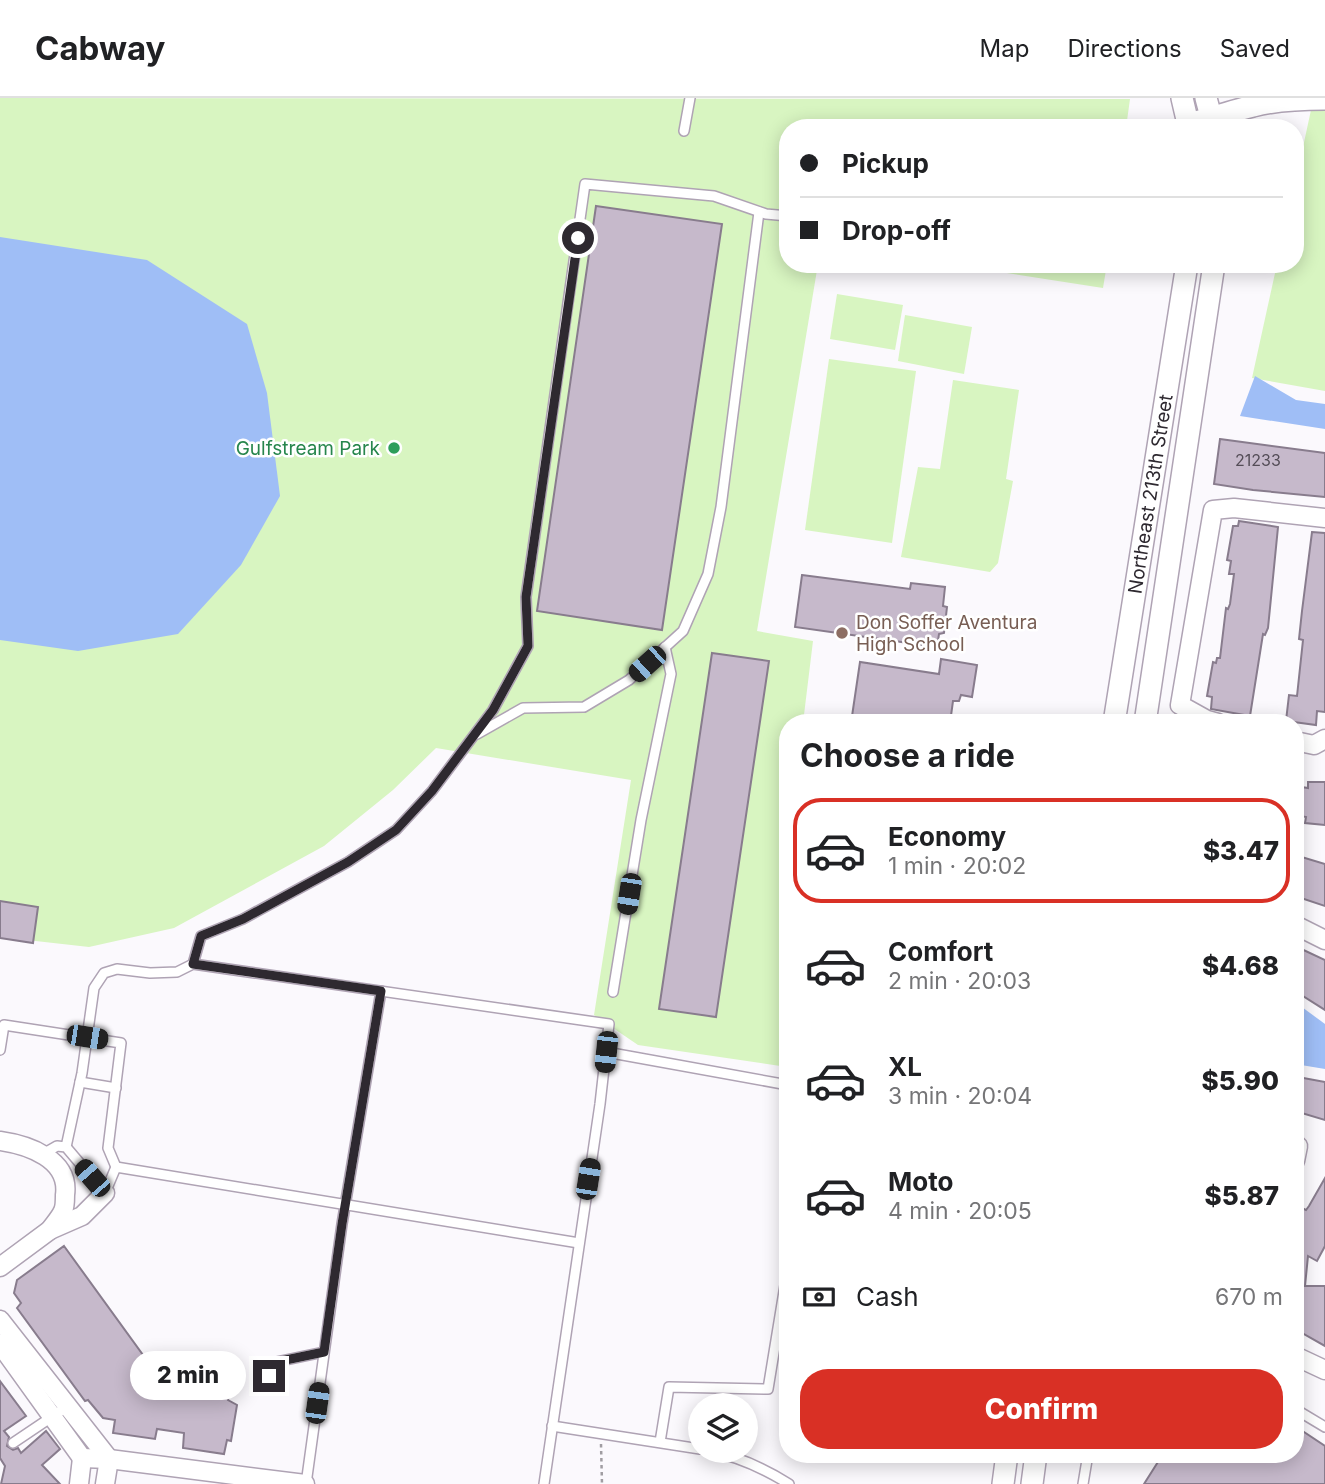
<!DOCTYPE html>
<meta charset="utf-8">
<style>
:root{--surface:#fff;--page:#f2f2f2;--text:#202124;--muted:#757577;--line:#e0e0e0;--accent:#d93025}
body{margin:0;font-family:Inter,sans-serif;background:var(--page);color:var(--text);height:100vh;display:flex;flex-direction:column;font-size:26px;white-space:nowrap}
*{box-sizing:border-box;margin:0}
p{font-size:23px;color:var(--muted)}
.icon{flex:none;width:38px;height:38px;fill:none;stroke:currentColor;stroke-width:2;stroke-linecap:round;stroke-linejoin:round}
.map{position:relative;flex:1;overflow:hidden}
.side{position:absolute;left:779px;top:616px;width:525px;height:749px;display:flex;flex-direction:column;background:var(--surface);border-radius:28px;box-shadow:0 4px 18px #0003}
.side>*{flex:none}
.top-card{position:absolute;left:779px;top:21px;width:525px;height:154px;border-radius:28px;box-shadow:0 4px 18px #0003;display:grid;align-content:center;height:154px;padding:0 21px;background:var(--surface)}
.tools{position:absolute;left:688px;top:1295px;display:grid;gap:14px}
.tools a{display:grid;place-items:center;width:70px;height:70px;border-radius:50%;background:var(--surface);box-shadow:0 4px 18px #0003;font-size:35px}
.end{position:absolute;width:32px;height:32px;margin:-16px;border:9px solid #2e2930;background:#fff;box-shadow:0 0 0 4px #fff}
.from{border-radius:50%}
.bubble{position:absolute;height:49px;border-radius:24px;background:var(--surface);box-shadow:0 4px 18px #0003;font-size:23px;font-weight:800;line-height:49px;text-align:center}
.car{position:absolute;width:21px;height:42px;margin:-21px -10px;border-radius:9px;box-shadow:0 0 5px 2px #0007;background:linear-gradient(#222 24%,#8ab4d8 0 40%,#222 0 76%,#8ab4d8 0 86%,#222 0)}
.top-card b{display:flex;align-items:center;gap:24px;height:66px;font-size:26px}
.top-card b+b{border-top:2px solid var(--line)}
.top-card i{width:18px;height:18px;background:var(--text)}
ul{padding:0;list-style:none}
li{display:flex;align-items:center;gap:21px;height:105px;margin:0 14px 10px;padding:0 7px;border:4px solid transparent;border-radius:28px}
li div{flex:1}
li b{display:block;font-size:26px}
li em{font-style:normal;font-weight:800}
li.on{border-color:var(--accent)}
li>.icon{width:63px;height:63px;stroke-width:1.5}
h2{padding:0 21px;font-size:32px;line-height:84px}
.pay{display:flex;align-items:center;gap:18px;height:77px;padding:0 21px;font-size:26px}
.pay p{margin-inline-start:auto}
.action{display:flex;gap:14px;margin-top:auto;padding:14px 21px}
.action a{flex:1;height:80px;border-radius:28px;background:var(--accent);color:#fff;font-size:28px;font-weight:800;line-height:80px;text-align:center}
header{display:flex;align-items:center;gap:42px;box-sizing:border-box;height:98px;padding:0 35px;background:var(--surface);border-bottom:2px solid var(--line)}
header strong{font-size:33px}
nav{display:flex;gap:38px;margin-inline-start:auto;font-size:24px}
.map>svg:first-child{display:block}
</style>
<header>
<strong>Cabway</strong>
<nav><a>Map</a><a>Directions</a><a>Saved</a></nav>
</header>
<div class="map">
<svg width="1325" height="1386" viewBox="0 0 1325 1386">
<rect width="100%" height="100%" fill="#fbf9fd"/>
<!-- green -->
<g fill="#d8f5c1">
<path d="M0 0 1130 1 1126 30H788V166H818L757 533 813 543 803 625H788L787 969 638 947 594 917 631 682 436 650 393 692 324 748 174 830 89 849 0 839Z"/>
<path d="M1325 10V293L1252 280 1277 166H1295V86L1311 12Z"/>
<path d="M949 166H1107L1103 190Z"/>
<path d="M837 196 903 207 895 252 830 241Z"/>
<path d="M905 217 972 229 964 276 898 263Z"/>
<path d="M829 261 916 273 892 445 805 432Z"/>
<path d="M953 282 1019 292 1006 381 1013 383 998 465 990 474 901 459 918 369 940 371Z"/>
</g>
<!-- water -->
<g fill="#9fbef6">
<path d="M0 139 147 162 247 226 267 295 280 398 241 467 178 536 78 553 0 542Z"/>
<path d="M1255 278 1296 302 1325 306V331L1240 318Z"/>
<path d="M1295 904 1325 926V971L1295 966Z"/>
</g>
<!-- building -->
<g fill="#c6b9cb" stroke="#887c8d" stroke-width="2">
<path d="M596 108 722 126 662 532 537 513Z"/>
<path d="M1220 341 1325 355V399L1253 392 1214 386Z"/>
<path d="M1239 423 1278 429 1268 530 1265 537 1263 536 1250 618 1211 611 1212 599 1207 598 1213 564 1216 565 1217 560H1220L1226 510 1228 511 1230 506 1234 476H1229L1231 463 1227 462 1233 428H1238Z"/>
<path d="M1312 434 1325 435V614L1317 613 1316 627 1286 623 1289 597 1297 598 1303 542 1299 541 1302 513Z"/>
<path d="M802 477 910 491 911 485 945 489 943 508 947 509 944 535 939 536 937 549 795 529Z"/>
<path d="M712 555 769 563 716 919 659 911Z"/>
<path d="M941 561 977 567 972 599 961 597 959 603H953L950 625H851L860 564 939 576Z"/>
<path d="M1308 684H1325V727L1305 725 1306 719 1295 717V688L1308 690Z"/>
<path d="M1295 757 1325 766V808L1295 798Z"/>
<path d="M0 803 38 809 33 845 0 840Z"/>
<path d="M1295 848 1325 862V912L1295 893Z"/>
<path d="M1298 979 1325 984V1022L1295 1013V981L1298 982Z"/>
<path d="M1325 1080V1148L1317 1163 1308 1158 1305 1188H1325V1248L1295 1231V1122L1302 1110 1306 1112 1309 1108Z"/>
<path d="M64 1148 146 1261 219 1273 231 1281 228 1302 237 1307 231 1343 227 1342 224 1356 183 1350 184 1335 157 1331 155 1341 113 1335 115 1322 103 1320 88 1302 85 1303 17 1210 21 1205 14 1195 17 1182Z"/>
<path d="M0 1283 26 1318 4 1333 9 1339 7 1348 13 1352 18 1350 21 1355 46 1333 60 1351 42 1367 60 1386H1L5 1368 0 1360Z"/>
<path d="M1295 1328 1325 1348V1386H1144L1163 1356H1295Z"/>
</g>
<g fill="none" stroke-linecap="round" stroke-linejoin="round">
<!-- service casing -->
<g stroke="#afa3b4" stroke-width="12">
<g id="service">
<path d="M684 33 690 0"/>
<path d="M477 636 523 610 584 609 629 582 683 533 708 476 721 409 759 114"/>
<path d="M193 866 201 838 243 821 348 764 396 732 432 693 493 612 528 548 526 499 585 86 714 98 766 116 788 118"/>
<path d="M613 894 641 722 671 576 665 549"/>
<path d="M0 952 4 927 121 945 108 1050 116 1069"/>
<path d="M606 954 788 987"/>
<path d="M80 984 116 990"/>
<path d="M66 1049 82 975 94 890 104 875 117 871 150 875 177 874 193 866 609 926 600 1006 544 1386"/>
<path d="M43 1056 57 1048 66 1049 105 1095 116 1069 579 1145"/>
<path d="M262 1292 276 1264 324 1254"/>
<path d="M1295 1311 1325 1329"/>
<path d="M552 1328 700 1351"/>
<path d="M660 1344 669 1289 768 1291 788 1169"/>
<path d="M13 1345 68 1308"/>
<path d="M709 1353C737 1358 765 1371 789 1386"/>
<path d="M306 1386 342 1126 381 893"/>
<path d="M1083 1386 1088 1356"/>
</g>
</g>
<!-- minor casing -->
<g stroke="#afa3b4" stroke-width="21">
<g id="minor">
<path d="M1218 625 1207 622 1180 607 1213 412 1234 410 1325 420"/>
<path d="M1295 643 1314 647 1325 641"/>
<path d="M1295 827 1325 842"/>
<path d="M0 1043C28 1047 70 1061 65 1097 65 1102 65 1109 63 1113 60 1120 54 1126 50 1132"/>
<path d="M1295 1063 1298 1048"/>
<path d="M0 1169 50 1132 82 1118 105 1095"/>
<path d="M0 1222 109 1361"/>
<path d="M0 1246 82 1360"/>
<path d="M1295 1258 1325 1272"/>
<path d="M82 1360 109 1361 305 1386"/>
<path d="M79 1386 82 1360"/>
<path d="M105 1386 109 1361"/>
</g>
</g>
<!-- tertiary casing -->
<g stroke="#afa3b4" stroke-width="24">
<g id="tertiary">
<path d="M1182 0 1189 30"/>
<path d="M1206 0 1214 30"/>
<path d="M1188 26C1210 21 1231 13 1253 8 1276 2 1301 1 1325 1"/>
<path d="M1114 625 1187 166"/>
<path d="M1145 625 1214 166"/>
<path d="M1003 1386 1007 1356"/>
<path d="M1032 1386 1036 1356"/>
</g>
</g>
<!-- path -->
<path stroke="#a09da2" stroke-width="2.5" stroke-dasharray="3.5 3.5" stroke-linecap="butt" d="M601 1346 602 1386"/>
<!-- service -->
<use href="#service" stroke="#fff" stroke-width="9"/>
<!-- minor -->
<use href="#minor" stroke="#fff" stroke-width="18"/>
<!-- tertiary -->
<use href="#tertiary" stroke="#fff" stroke-width="21"/>
</g>
<g fill="none" stroke-linecap="round" stroke-linejoin="round">
<!-- route -->
<path stroke="#2e2930" stroke-width="9" d="M269 1278 276 1264 324 1254 342 1126 381 893 193 866 201 838 243 821 348 764 396 732 432 693 493 612 528 548 526 499 578 140"/>
</g>
<!-- markers -->
<circle fill="#2e9e5b" stroke="#fff" stroke-width="2.5" cx="394" cy="350" r="7"/>
<circle fill="#8d6e63" stroke="#fff" stroke-width="2.5" cx="842" cy="535" r="7"/>
<g text-anchor="middle" stroke-width="5" stroke-linejoin="round" paint-order="stroke">
<!-- number labels -->
<g font-size="16" fill="#544d57">
<text x="1258" y="368">21233</text>
</g>
<!-- leisure labels -->
<g font-size="19" fill="#27864d" stroke="#fff" text-anchor="end">
<text x="380" y="357">Gulfstream Park</text>
</g>
<!-- street labels -->
<g font-size="19" fill="#2e2930" stroke="#fff">
<text transform="translate(1150 396) rotate(-81)" y="7">Northeast 213th Street</text>
</g>
<!-- education labels -->
<g font-size="19" fill="#785e54" stroke="#fff" text-anchor="start">
<text x="856" y="531">Don Soffer Aventura<tspan x="856" dy="22">High School</tspan></text>
</g>
</g>
</svg>
<div class="tools">
<a><svg class="icon" aria-label="layers" viewBox="0 0 24 24"><path d="M12 4l9 5-9 5-9-5zM3 14l9 5 9-5"/></svg></a>
</div>
<i class="end from" style="left:578px;top:140px"></i>
<i class="end" style="left:269px;top:1278px"></i>
<div class="bubble" style="left:130px;top:1253px;width:116px">2 min</div>
<i class="car" style="left:647px;top:566px;rotate:228deg"></i>
<i class="car" style="left:629px;top:796px;rotate:189deg"></i>
<i class="car" style="left:87px;top:939px;rotate:99deg"></i>
<i class="car" style="left:606px;top:954px;rotate:186deg"></i>
<i class="car" style="left:92px;top:1080px;rotate:319deg"></i>
<i class="car" style="left:588px;top:1081px;rotate:9deg"></i>
<i class="car" style="left:317px;top:1305px;rotate:8deg"></i>
<div class="top-card">
<b><i class="from"></i>Pickup</b>
<b><i></i>Drop-off</b>
</div>
<section class="side">
<h2>Choose a ride</h2>
<ul>
<li class="on"><svg class="icon" aria-label="car" viewBox="0 0 24 24"><path d="M5 17H2v-5l4-1 3-4h7l3 4 3 1v5h-3M9 17h6M6 11h13"/><circle cx="7" cy="17" r="2"/><circle cx="17" cy="17" r="2"/></svg><div><b>Economy</b><p>1 min · 20:02</p></div><em>$3.47</em></li>
<li><svg class="icon" aria-label="car" viewBox="0 0 24 24"><path d="M5 17H2v-5l4-1 3-4h7l3 4 3 1v5h-3M9 17h6M6 11h13"/><circle cx="7" cy="17" r="2"/><circle cx="17" cy="17" r="2"/></svg><div><b>Comfort</b><p>2 min · 20:03</p></div><em>$4.68</em></li>
<li><svg class="icon" aria-label="car" viewBox="0 0 24 24"><path d="M5 17H2v-5l4-1 3-4h7l3 4 3 1v5h-3M9 17h6M6 11h13"/><circle cx="7" cy="17" r="2"/><circle cx="17" cy="17" r="2"/></svg><div><b>XL</b><p>3 min · 20:04</p></div><em>$5.90</em></li>
<li><svg class="icon" aria-label="car" viewBox="0 0 24 24"><path d="M5 17H2v-5l4-1 3-4h7l3 4 3 1v5h-3M9 17h6M6 11h13"/><circle cx="7" cy="17" r="2"/><circle cx="17" cy="17" r="2"/></svg><div><b>Moto</b><p>4 min · 20:05</p></div><em>$5.87</em></li>
</ul>
<div class="pay"><svg class="icon" aria-label="cash" viewBox="0 0 24 24"><path d="M3 7h18v10H3z"/><circle cx="12" cy="12" r="2"/></svg>Cash<p>670 m</p></div>
<div class="action"><a>Confirm</a></div>
</section>
</div>
